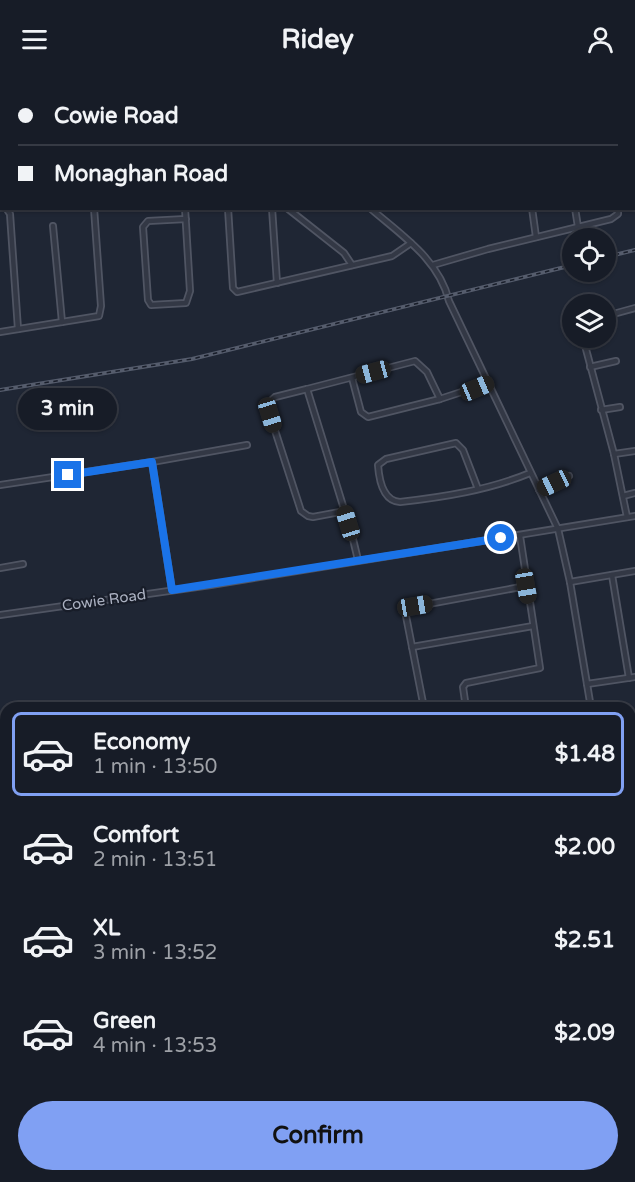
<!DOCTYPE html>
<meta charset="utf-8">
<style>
:root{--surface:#171c27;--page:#20252f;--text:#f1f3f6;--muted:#9ea1a7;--line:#363a44;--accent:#80a0f3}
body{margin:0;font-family:"Varela Round",sans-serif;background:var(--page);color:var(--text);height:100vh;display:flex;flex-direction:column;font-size:22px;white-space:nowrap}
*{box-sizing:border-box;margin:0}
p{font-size:20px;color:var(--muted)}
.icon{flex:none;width:33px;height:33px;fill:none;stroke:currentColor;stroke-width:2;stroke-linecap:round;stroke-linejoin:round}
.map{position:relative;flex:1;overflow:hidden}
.panel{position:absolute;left:0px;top:624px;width:636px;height:480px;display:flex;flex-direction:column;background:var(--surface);border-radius:18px 18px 0 0;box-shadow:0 2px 4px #0004,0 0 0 2px var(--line)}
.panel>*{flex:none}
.top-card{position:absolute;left:0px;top:0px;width:636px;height:132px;box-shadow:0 2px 4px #0004,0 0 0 2px var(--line);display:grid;align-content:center;height:132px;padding:0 18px;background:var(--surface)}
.buttons{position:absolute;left:562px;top:150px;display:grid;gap:12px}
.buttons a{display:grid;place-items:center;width:54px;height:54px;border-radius:50%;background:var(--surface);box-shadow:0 2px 4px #0004,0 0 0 2px var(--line);font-size:30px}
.end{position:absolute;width:27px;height:27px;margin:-14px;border:8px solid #1a73e8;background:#fff;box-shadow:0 0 0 3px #fff}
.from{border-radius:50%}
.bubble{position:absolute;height:42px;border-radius:21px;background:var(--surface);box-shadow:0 2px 4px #0004,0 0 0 2px var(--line);font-size:20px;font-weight:700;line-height:42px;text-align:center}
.car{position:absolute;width:18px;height:36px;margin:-18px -9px;border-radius:8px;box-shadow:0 0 4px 2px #0007;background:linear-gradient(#222 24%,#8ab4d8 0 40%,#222 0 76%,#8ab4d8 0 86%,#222 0)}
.top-card b{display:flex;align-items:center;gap:21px;height:57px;font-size:22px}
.top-card b+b{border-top:2px solid var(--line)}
.top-card i{width:15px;height:15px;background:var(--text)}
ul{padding:10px 0 0;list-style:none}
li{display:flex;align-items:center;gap:18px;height:84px;margin:0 12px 9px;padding:0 6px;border:3px solid transparent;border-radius:9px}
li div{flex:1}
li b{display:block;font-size:22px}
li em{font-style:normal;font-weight:700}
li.current{border-color:var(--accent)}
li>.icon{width:54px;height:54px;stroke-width:1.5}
.cta{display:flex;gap:12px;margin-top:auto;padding:12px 18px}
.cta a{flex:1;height:69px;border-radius:36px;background:var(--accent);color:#111;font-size:24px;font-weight:700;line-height:69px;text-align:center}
header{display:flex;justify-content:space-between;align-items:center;height:78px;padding:0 18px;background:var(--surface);font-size:27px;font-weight:700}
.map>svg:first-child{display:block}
</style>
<header><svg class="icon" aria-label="menu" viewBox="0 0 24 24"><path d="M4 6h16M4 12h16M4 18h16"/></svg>Ridey<svg class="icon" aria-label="person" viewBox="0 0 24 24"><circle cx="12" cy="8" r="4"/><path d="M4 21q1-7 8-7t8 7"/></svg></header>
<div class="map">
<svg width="635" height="1104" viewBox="0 0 635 1104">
<rect width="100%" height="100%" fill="#1f2634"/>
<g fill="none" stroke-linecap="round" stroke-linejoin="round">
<!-- minor casing -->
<g stroke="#505563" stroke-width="8">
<g id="minor">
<path d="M334 2 335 0"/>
<path d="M606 2 607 0"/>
<path d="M0 47 2 48"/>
<path d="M0 86H2"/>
<path d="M634 117H635"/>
<path d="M0 128H2"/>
<path d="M6 130 10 136 18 251"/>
<path d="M185 130 190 213 186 225 151 227 148 222 143 149 148 143 186 141"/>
<path d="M228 130 233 210 237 214 392 178 411 165"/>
<path d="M272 130 277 205"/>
<path d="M287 130 344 175 352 187"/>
<path d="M370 130C401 157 439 181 449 223L558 451 570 504 591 630"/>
<path d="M532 130 536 159"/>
<path d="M575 130 578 149"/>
<path d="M53 148 62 244"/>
<path d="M433 187 488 171 611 141 618 136V130"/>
<path d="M606 238 635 230"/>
<path d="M0 254 99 238 101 228 94 130"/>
<path d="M583 260 614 376 627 439"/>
<path d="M590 289 616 283"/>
<path d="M352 300 361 334 368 339 440 321 489 305"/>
<path d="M307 311 275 319 268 325 270 337 301 433 308 438 313 439 345 433"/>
<path d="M601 332 620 329"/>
<path d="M614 376 635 373"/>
<path d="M152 384 172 512"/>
<path d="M0 407 152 384 247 367"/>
<path d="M478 411 463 372 456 365 386 381 378 387C379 401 383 423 400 424 444 419 489 412 530 395"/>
<path d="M539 412 569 398"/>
<path d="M623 418 635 415"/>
<path d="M358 482 352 457 307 311 415 283 427 294 440 321"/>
<path d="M0 490 23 486"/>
<path d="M612 497 629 600"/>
<path d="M570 504 635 493"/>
<path d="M0 537 211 507 635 438"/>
<path d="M412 569 533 548"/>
<path d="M587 606 635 599"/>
<path d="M424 630 406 538 407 530 526 508"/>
<path d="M466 630 463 609 466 605 540 590 520 458"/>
<path d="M0 797 6 796"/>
<path d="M630 849 635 851"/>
<path d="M630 888 635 889"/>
<path d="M0 891 6 897"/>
<path d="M630 1001H635"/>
<path d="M630 1038H635"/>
<path d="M630 1073H635"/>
<path d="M0 1075H6"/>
<path d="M162 1098V1104"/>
<path d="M234 1098V1104"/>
<path d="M268 1098V1104"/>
<path d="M343 1098 345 1104"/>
<path d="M371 1098 376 1104"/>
<path d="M407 1098 412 1104"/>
<path d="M95 1104V1098"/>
<path d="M128 1104V1098"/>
<path d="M198 1104V1098"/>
<path d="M302 1104V1098"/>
<path d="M611 1104V1098"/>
</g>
</g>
<!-- tertiary casing -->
<g stroke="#505563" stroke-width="9">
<path id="tertiary" d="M48 1104V1098"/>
</g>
<!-- primary casing -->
<g stroke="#3c414e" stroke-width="10">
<g id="primary">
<path d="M0 843 6 842"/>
<path d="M630 914 635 916"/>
</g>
</g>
<!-- minor -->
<use href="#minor" stroke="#333845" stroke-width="4.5"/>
<!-- tertiary -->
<use href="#tertiary" stroke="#333845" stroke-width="6"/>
<!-- primary -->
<use href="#primary" stroke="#505765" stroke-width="8"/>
<!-- rail casing -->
<g stroke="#555c6c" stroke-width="4">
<g id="rail">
<path d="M606 179 635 172"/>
<path d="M0 312 192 281 573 187"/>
</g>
</g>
<!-- rail -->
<use href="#rail" stroke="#181d29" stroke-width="1.5" stroke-dasharray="4.5" stroke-linecap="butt"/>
</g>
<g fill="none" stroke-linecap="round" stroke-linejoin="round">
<!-- route -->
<path stroke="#1a73e8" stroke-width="8" d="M68 397 152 384 172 512 501 460"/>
</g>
<g text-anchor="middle" stroke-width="4.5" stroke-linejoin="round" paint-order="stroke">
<!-- street labels -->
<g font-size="15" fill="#acb2c2" stroke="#181d29">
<text transform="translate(104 522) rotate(-8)" y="5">Cowie Road</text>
</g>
</g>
</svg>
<div class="buttons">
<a><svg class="icon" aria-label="locate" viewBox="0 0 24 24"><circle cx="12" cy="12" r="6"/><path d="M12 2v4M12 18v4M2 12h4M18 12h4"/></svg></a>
<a><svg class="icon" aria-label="layers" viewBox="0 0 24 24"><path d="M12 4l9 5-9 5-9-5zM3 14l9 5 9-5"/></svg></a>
</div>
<i class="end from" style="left:501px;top:460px"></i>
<i class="end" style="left:68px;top:397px"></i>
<div class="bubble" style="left:18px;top:310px;width:99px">3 min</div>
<i class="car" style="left:373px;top:294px;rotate:255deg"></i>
<i class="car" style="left:477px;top:310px;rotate:67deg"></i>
<i class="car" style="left:270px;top:337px;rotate:163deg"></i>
<i class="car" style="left:554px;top:405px;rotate:245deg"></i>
<i class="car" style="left:348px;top:445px;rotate:343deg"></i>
<i class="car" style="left:526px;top:508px;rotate:170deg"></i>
<i class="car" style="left:415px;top:528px;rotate:80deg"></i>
<div class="top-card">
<b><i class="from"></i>Cowie Road</b>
<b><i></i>Monaghan Road</b>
</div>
<section class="panel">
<ul>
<li class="current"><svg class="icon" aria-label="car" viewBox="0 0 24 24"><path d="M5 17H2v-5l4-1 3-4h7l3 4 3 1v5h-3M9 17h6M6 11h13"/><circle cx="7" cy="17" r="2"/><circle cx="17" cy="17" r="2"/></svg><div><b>Economy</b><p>1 min · 13:50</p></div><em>$1.48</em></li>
<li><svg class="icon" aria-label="car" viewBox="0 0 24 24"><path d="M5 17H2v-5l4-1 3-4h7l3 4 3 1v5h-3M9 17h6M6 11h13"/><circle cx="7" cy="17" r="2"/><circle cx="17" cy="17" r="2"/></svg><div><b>Comfort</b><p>2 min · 13:51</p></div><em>$2.00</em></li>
<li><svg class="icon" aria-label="car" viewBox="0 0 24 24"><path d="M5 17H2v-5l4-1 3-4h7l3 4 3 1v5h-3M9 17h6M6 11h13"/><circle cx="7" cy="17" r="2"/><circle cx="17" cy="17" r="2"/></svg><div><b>XL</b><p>3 min · 13:52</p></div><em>$2.51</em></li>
<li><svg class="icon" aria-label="car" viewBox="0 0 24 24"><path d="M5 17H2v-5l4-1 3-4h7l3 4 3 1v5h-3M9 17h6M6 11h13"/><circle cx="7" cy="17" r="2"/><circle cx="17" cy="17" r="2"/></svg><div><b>Green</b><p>4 min · 13:53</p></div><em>$2.09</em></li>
</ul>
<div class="cta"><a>Confirm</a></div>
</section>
</div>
